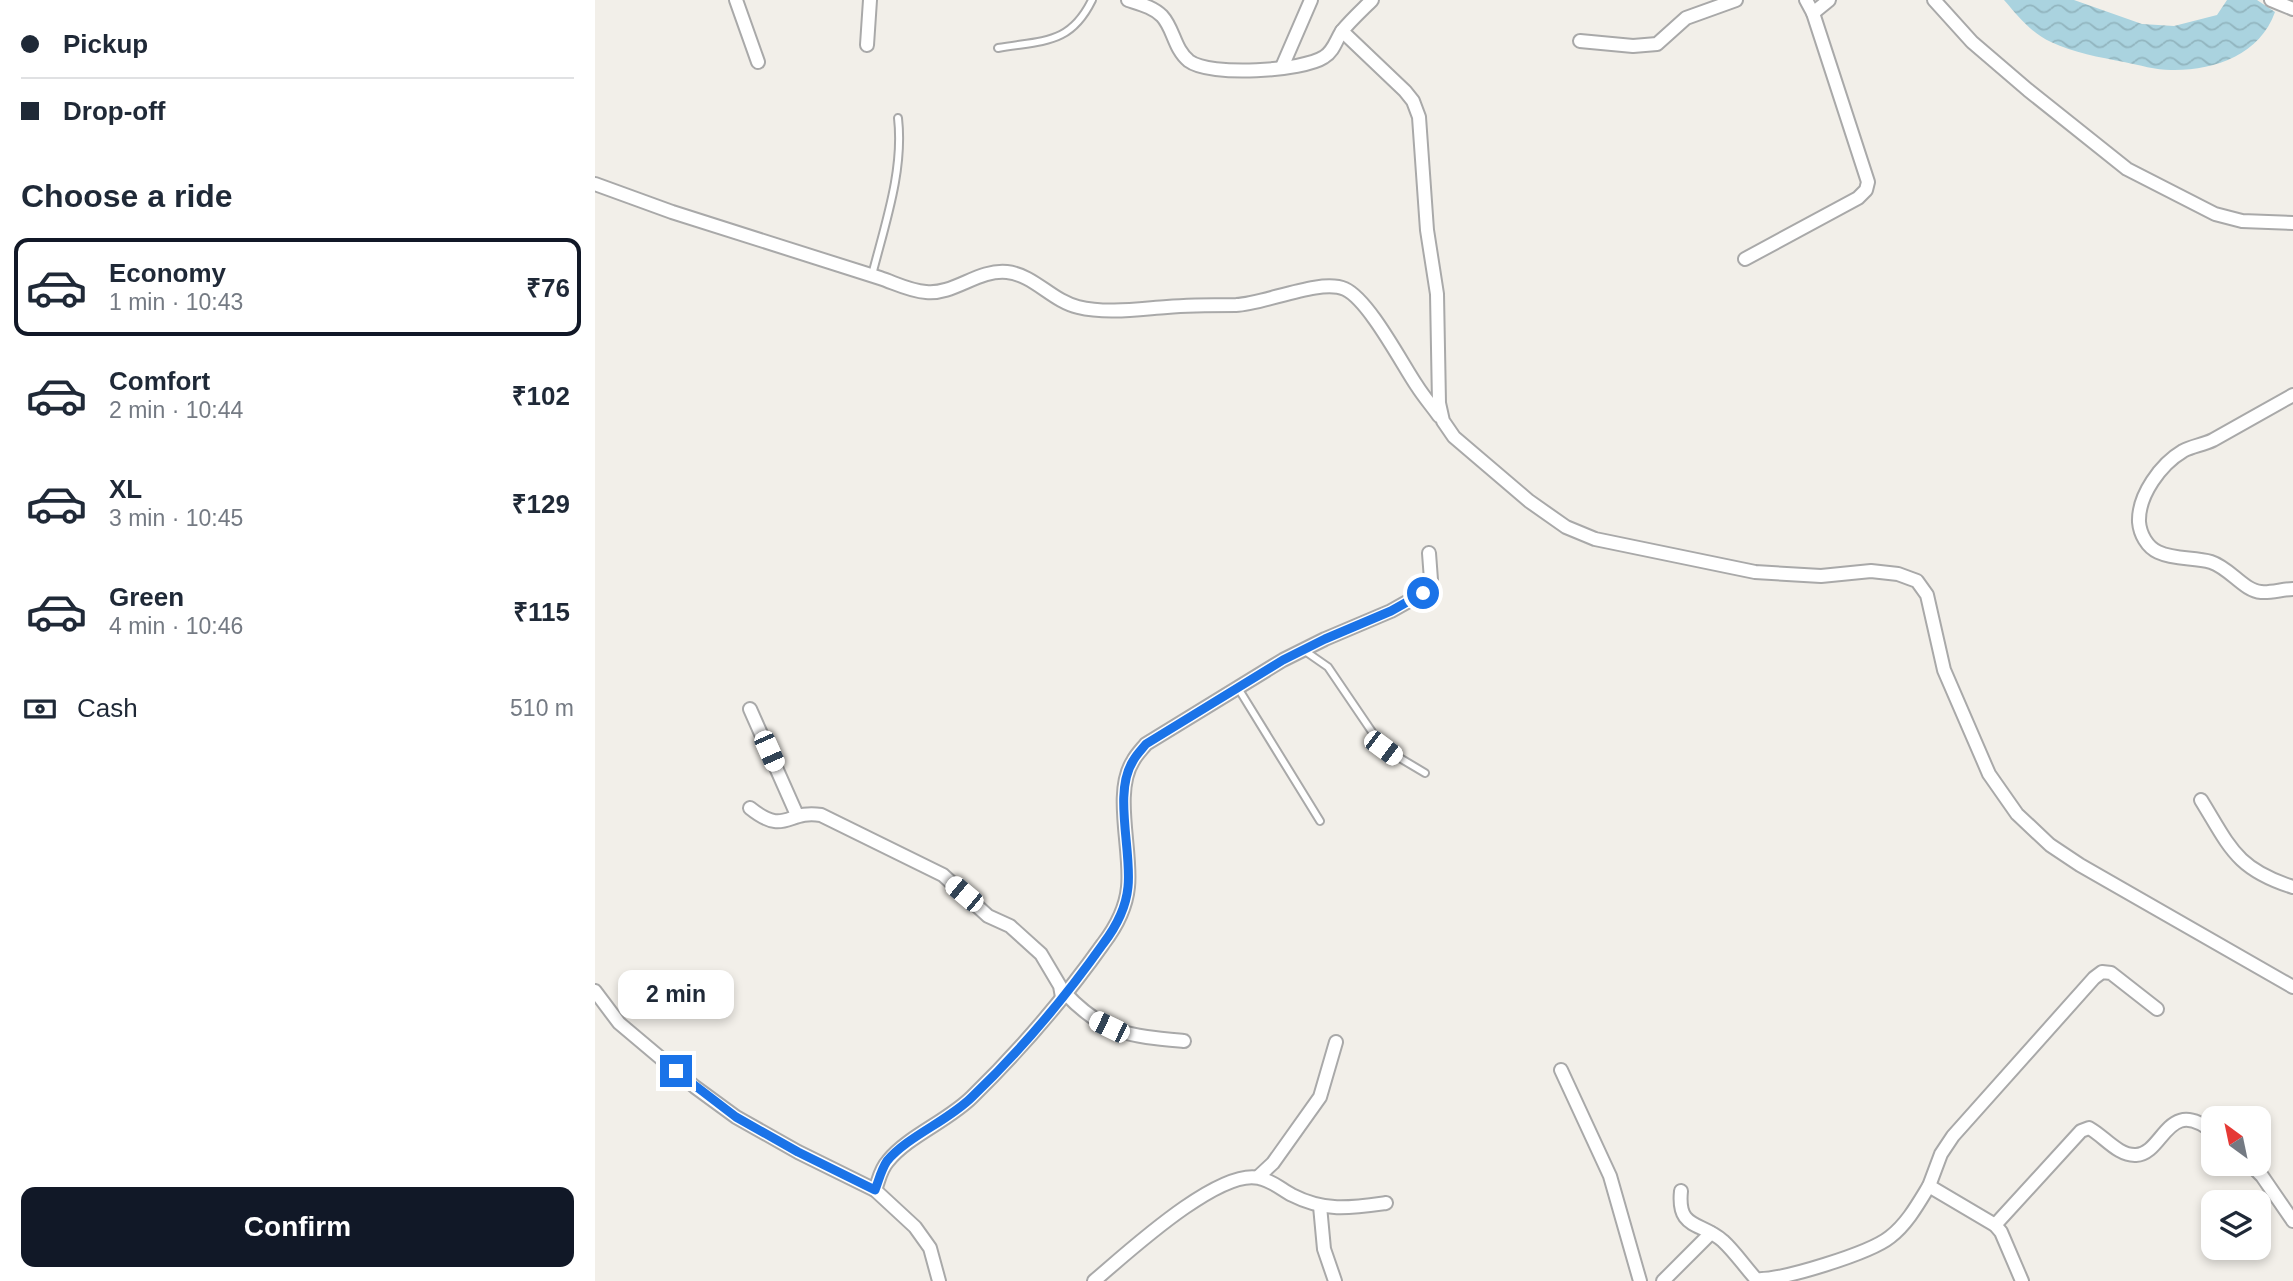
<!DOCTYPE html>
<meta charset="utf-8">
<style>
:root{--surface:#fff;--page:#f6f6f7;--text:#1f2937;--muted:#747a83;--line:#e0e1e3;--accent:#111827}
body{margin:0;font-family:Helvetica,sans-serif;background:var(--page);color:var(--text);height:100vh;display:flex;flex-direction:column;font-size:26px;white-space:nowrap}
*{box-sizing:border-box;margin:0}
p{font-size:23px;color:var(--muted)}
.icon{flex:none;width:38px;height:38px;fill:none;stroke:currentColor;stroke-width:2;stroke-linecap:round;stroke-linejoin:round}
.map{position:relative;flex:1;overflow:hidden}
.details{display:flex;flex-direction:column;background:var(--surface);width:595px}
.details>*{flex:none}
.banner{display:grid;align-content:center;height:154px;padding:0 21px;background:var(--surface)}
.needle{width:46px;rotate:327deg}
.controls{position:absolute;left:1606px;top:1106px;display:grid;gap:14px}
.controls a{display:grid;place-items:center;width:70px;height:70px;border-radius:14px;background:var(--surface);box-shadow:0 4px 10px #0003;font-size:35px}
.end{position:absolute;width:32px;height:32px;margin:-16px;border:9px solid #1a73e8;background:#fff;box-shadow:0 0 0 4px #fff}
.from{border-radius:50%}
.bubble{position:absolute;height:49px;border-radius:14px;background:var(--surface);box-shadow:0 4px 10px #0003;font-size:23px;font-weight:600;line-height:49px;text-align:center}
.car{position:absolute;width:21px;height:42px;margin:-21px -10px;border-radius:9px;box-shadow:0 0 5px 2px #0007;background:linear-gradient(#fff 24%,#345 0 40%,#fff 0 76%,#345 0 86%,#fff 0)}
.banner b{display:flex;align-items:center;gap:24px;height:66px;font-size:26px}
.banner b+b{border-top:2px solid var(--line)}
.banner i{width:18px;height:18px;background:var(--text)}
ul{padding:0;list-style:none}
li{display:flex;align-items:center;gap:21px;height:98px;margin:0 14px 10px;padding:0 7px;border:4px solid transparent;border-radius:14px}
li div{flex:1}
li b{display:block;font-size:26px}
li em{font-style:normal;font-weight:600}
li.selected{border-color:var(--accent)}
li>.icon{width:63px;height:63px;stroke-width:1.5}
h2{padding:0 21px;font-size:32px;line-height:84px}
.pay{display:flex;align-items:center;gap:18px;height:77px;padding:0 21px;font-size:26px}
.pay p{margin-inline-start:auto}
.primary-button{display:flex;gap:14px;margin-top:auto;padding:14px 21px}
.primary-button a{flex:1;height:80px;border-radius:14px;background:var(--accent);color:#fff;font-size:28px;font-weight:600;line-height:80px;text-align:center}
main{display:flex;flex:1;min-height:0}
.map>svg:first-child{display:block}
</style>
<main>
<section class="details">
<div class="banner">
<b><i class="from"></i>Pickup</b>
<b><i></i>Drop-off</b>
</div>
<h2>Choose a ride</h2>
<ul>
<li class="selected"><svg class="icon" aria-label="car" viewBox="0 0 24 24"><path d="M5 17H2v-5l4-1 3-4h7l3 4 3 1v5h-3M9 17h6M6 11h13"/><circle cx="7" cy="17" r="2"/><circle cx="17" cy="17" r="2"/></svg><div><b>Economy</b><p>1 min · 10:43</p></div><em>₹76</em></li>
<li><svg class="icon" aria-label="car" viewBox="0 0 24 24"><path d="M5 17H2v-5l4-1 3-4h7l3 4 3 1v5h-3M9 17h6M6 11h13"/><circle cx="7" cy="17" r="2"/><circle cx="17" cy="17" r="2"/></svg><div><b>Comfort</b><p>2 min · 10:44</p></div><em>₹102</em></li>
<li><svg class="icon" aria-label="car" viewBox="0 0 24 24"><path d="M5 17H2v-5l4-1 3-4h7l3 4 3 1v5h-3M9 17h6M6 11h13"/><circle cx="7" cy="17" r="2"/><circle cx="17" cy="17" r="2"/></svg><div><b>XL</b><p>3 min · 10:45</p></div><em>₹129</em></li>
<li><svg class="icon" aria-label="car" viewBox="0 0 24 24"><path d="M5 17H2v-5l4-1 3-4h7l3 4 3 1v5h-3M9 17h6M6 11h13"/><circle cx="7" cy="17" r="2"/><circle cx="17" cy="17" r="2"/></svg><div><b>Green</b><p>4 min · 10:46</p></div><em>₹115</em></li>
</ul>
<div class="pay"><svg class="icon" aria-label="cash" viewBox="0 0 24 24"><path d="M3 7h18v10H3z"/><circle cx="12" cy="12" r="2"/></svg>Cash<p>510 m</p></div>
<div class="primary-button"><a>Confirm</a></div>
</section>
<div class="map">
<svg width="1698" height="1281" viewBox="0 0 1698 1281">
<defs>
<pattern id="water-waves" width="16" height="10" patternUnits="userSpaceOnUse" patternTransform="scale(1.75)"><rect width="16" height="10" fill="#aad3df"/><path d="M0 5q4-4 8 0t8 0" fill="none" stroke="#92b5bf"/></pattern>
</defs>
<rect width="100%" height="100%" fill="#f2efe9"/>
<!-- water -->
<path fill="url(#water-waves)" d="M1409 0H1479L1547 24 1579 26 1622 15 1632 0H1662L1680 12C1665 55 1618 71 1576 70 1561 70 1544 65 1529 62 1504 57 1479 53 1456 42 1437 34 1423 16 1409 0Z"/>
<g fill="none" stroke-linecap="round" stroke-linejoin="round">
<!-- service casing -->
<g stroke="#a9a9a9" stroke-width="10">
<g id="service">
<path d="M403 48C448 40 475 45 497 0"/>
<path d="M277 275C290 224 309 170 303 118"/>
<path d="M710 651 733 667 788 748 830 773"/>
<path d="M643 688 725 821"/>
</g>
</g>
<!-- minor casing -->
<g stroke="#a9a9a9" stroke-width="16">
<g id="minor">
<path d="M141 0 163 62"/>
<path d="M533 0C545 4 558 7 567 16 579 29 579 49 594 61 615 77 708 71 729 57 739 51 741 40 747 31 756 20 767 10 777 0"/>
<path d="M1339 0 1377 42 1433 90 1532 169 1620 214 1647 221 1698 223"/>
<path d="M1676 0 1698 9"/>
<path d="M1218 13 1234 0"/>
<path d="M747 31 810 91 818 101 824 117 832 230 842 294 844 403 848 421 859 437 934 501 971 527 1000 539 1160 572 1226 576 1276 571 1303 574 1322 581 1332 595 1349 670 1394 774 1422 814 1455 845 1485 865 1698 987"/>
<path d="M985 41 1038 46 1062 44 1091 18 1141 0"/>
<path d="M272 45 275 0"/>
<path d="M687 67 716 0"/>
<path d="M0 184 77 212 285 278C300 283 315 291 331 292 359 295 383 269 412 272 439 275 457 301 483 307 511 314 544 309 572 307 595 305 618 305 641 305 670 304 725 278 750 289 774 300 807 364 822 386 829 397 837 406 844 416"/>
<path d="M1150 259 1263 198 1271 190 1273 182 1218 13 1211 0"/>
<path d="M1698 395C1671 410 1645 425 1618 440 1608 445 1597 446 1588 451 1566 464 1543 495 1544 522 1545 534 1552 547 1563 552 1580 560 1599 557 1616 562 1635 568 1649 591 1666 592 1676 593 1688 589 1698 589"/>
<path d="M155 709 202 815"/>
<path d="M1606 800C1635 847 1641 869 1698 887"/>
<path d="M155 808C191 837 192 809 226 815L348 875 393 916 415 926 446 954 465 986 467 997"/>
<path d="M0 991 24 1023 100 1087 141 1117 203 1152 280 1190 320 1227 335 1248 344 1281"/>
<path d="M470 993C508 1034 535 1036 589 1041"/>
<path d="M966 1070 1015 1176 1045 1281"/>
<path d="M1655 1164 1667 1176 1698 1221"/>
<path d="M663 1177 678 1163 725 1097 741 1042"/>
<path d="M1334 1186 1346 1154 1358 1136 1499 978 1507 972 1516 973 1562 1009"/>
<path d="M280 1190C284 1180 285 1170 293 1161 313 1136 353 1121 377 1097 425 1050 469 999 508 944 521 927 531 908 533 887 537 851 518 792 538 761 541 755 547 749 551 744L688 660 730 639 796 611 828 593 836 580 834 553"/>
<path d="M1086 1191C1082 1230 1105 1221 1128 1241 1140 1252 1150 1267 1161 1279 1186 1281 1275 1253 1295 1237 1312 1224 1323 1204 1334 1186L1400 1225 1406 1232 1427 1281"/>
<path d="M725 1206 729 1249 740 1281"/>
<path d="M1400 1225 1486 1131 1494 1128C1509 1136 1523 1156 1541 1155 1569 1154 1572 1094 1619 1133"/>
<path d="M499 1281C530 1255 623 1168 664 1178 676 1180 686 1189 697 1195 730 1212 755 1208 791 1203"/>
<path d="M1068 1281 1116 1233"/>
</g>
</g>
<!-- service -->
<use href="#service" stroke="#fff" stroke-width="6"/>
<!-- minor -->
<use href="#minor" stroke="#fff" stroke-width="12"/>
</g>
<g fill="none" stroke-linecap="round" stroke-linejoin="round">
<!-- route -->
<path stroke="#1a73e8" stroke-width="9" d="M81 1071 141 1117 203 1152 280 1190C284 1180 286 1170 292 1161 313 1136 353 1121 377 1097 425 1051 469 999 508 944 521 927 531 908 533 887 537 851 518 792 538 761 541 755 547 749 551 744L688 660 730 639 796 611 828 593"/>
</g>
</svg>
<div class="controls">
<a><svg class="needle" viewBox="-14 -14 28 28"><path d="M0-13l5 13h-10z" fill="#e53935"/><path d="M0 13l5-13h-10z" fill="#747a83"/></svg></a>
<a><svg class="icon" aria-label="layers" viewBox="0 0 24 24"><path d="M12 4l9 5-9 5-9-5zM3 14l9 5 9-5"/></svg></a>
</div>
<i class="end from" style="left:828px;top:593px"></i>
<i class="end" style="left:81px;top:1071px"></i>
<div class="bubble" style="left:23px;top:970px;width:116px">2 min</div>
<i class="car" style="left:788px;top:748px;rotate:127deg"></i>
<i class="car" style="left:174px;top:751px;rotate:156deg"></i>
<i class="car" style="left:369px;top:894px;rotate:310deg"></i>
<i class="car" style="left:514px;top:1027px;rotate:296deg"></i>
</div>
</main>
